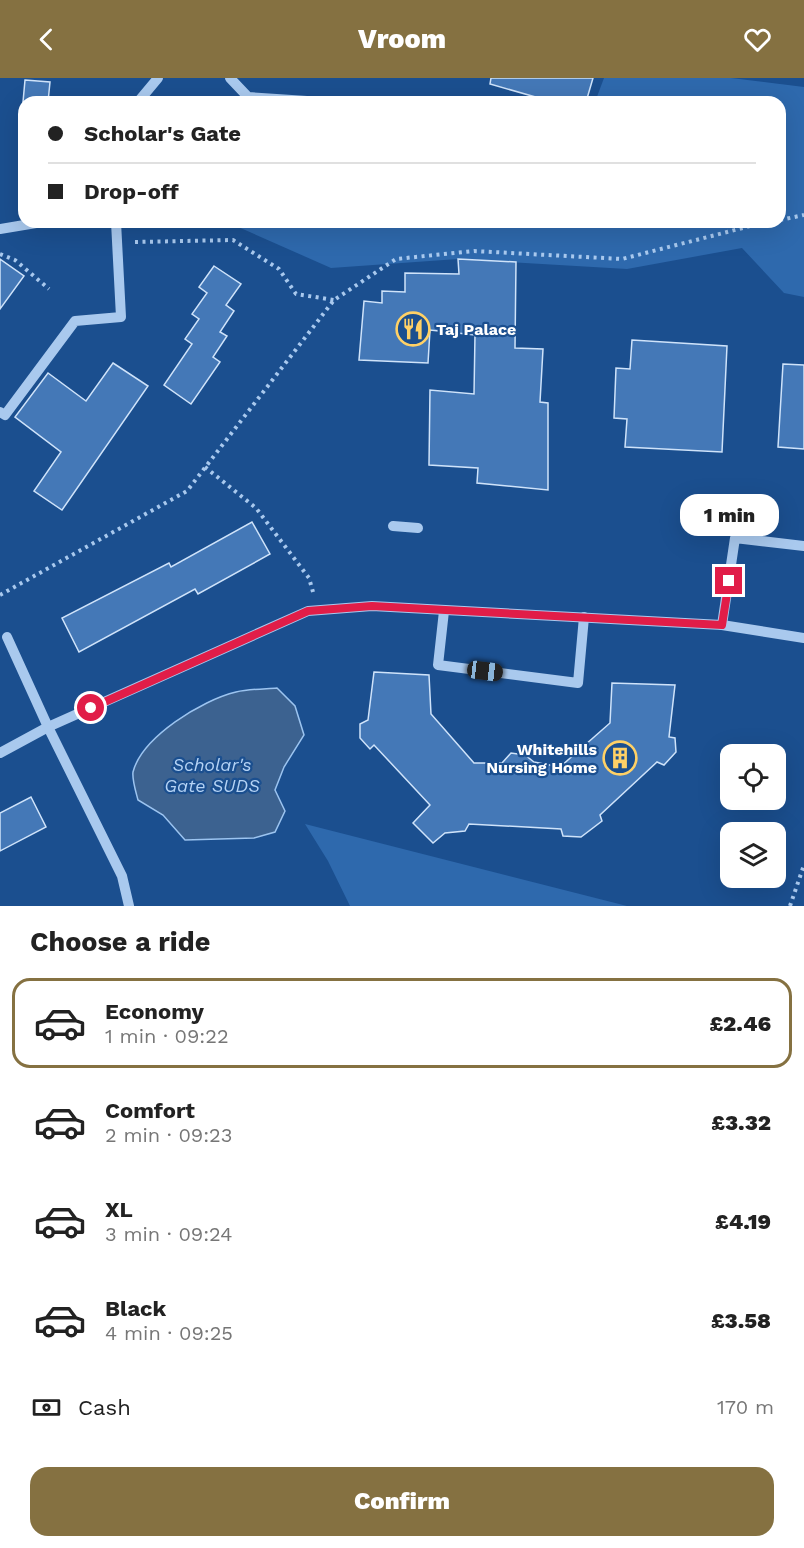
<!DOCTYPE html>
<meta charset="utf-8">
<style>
:root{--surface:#fff;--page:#f2f2f2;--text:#222;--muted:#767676;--line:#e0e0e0;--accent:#857141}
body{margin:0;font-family:"Work Sans",sans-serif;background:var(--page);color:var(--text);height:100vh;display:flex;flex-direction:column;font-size:22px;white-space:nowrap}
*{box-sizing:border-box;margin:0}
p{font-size:20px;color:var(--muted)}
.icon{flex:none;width:33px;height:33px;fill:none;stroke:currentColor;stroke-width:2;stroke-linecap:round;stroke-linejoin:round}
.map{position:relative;height:828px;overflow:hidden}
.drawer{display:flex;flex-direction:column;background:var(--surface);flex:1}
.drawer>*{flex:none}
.banner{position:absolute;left:18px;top:18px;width:768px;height:132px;border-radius:18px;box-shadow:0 6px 24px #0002;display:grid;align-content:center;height:132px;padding:0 30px;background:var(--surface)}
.tools{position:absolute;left:720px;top:666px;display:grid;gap:12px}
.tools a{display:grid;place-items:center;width:66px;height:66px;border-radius:12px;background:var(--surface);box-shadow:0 6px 24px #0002;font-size:30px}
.end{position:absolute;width:27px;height:27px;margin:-14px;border:8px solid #e11d48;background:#fff;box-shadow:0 0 0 3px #fff}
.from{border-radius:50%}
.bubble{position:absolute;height:42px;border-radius:18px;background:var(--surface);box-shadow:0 6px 24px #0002;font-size:20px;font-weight:800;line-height:42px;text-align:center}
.car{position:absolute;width:18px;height:36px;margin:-18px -9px;border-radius:8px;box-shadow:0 0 4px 2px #0007;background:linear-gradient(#222 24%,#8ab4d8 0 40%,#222 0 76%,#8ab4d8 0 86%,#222 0)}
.banner b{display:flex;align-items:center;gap:21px;height:57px;font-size:22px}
.banner b+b{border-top:2px solid var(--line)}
.banner i{width:15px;height:15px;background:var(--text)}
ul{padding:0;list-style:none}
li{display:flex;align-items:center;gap:18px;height:90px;margin:0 12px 9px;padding:0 18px;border:3px solid transparent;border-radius:18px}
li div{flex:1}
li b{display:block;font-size:22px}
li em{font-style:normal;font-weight:800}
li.selected{border-color:var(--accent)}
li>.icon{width:54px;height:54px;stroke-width:1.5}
h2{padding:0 30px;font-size:27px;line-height:72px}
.pay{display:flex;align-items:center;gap:15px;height:66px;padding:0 30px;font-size:22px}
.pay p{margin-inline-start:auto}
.button{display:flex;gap:12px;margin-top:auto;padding:12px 30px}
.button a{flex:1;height:69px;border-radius:18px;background:var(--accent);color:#fff;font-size:24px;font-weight:800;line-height:69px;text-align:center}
header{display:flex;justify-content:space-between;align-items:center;height:78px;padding:0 30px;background:var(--accent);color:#fff;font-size:27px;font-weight:800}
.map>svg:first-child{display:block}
</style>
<header><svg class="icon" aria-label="back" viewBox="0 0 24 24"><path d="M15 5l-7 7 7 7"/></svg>Vroom<svg class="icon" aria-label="heart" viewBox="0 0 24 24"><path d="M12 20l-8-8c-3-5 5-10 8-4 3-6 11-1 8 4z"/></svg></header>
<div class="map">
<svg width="804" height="828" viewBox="0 0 804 828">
<rect width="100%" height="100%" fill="#1b4f8f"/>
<!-- green -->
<g fill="#2e69ad">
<path d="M604 0H731L804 9V219L784 215 742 170 627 191 458 181 331 190 236 148 212 144H780V24H595Z"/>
<path d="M305 746 627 828H350L328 783Z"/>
</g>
<!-- water -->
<path fill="#3c6290" stroke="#9cc4f0" stroke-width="1.5" d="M277 610 295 628 304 657 284 689 275 712 285 733 275 754 254 760 185 762 163 737 138 722C136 714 132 702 133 694 142 659 202 622 236 614 249 611 264 611 277 610Z"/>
<!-- building -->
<g fill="#4478b7" stroke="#cfe3fa" stroke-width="1.5">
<path d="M491 0H593L586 24H553L490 6Z"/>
<path d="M25 2 50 4 48 24H23Z"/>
<path d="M0 181 24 198 0 231Z"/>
<path d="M458 181 516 184 515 270 543 271 540 324 548 325V412L477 405 478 390 429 387 430 312 474 316 475 257 430 252 428 285 359 282 364 223 382 225V213L405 214V195L459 196Z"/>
<path d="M214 188 241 206 226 227 234 233 220 254 227 258 213 279 220 284 191 326 164 307 192 266 185 261 199 241 192 236 207 215 199 209Z"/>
<path d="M632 262 727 268 722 374 625 369 627 341 614 340 616 290 630 291Z"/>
<path d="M113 285 148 308 62 432 34 413 61 374 15 339 48 295 86 323Z"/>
<path d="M783 286 804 287V371L778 369Z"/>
<path d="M252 444 270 476 198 516 195 511 79 574 62 540 169 485 171 489Z"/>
<path d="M374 594 429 597 431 636 474 685H502L511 675 525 677 534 684 560 689 610 645 612 605 675 607 669 659 675 660 676 674 664 687 657 684 600 737 602 743 581 759 563 758 561 751 469 746 465 753 445 755 433 765 413 745 430 727 374 667 370 671 360 660V646L368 642Z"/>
<path d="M31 719 46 749 0 773V735Z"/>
</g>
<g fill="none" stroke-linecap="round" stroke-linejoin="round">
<!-- path -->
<g stroke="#a9c9ee" stroke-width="4" stroke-dasharray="3 4.5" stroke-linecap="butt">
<path d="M780 142 804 137"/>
<path d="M135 164 233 162 279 191 296 216 334 222"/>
<path d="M0 176 15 182 49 211"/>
<path d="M205 389 256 430 309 500 313 514"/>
<path d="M0 517 187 413 334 222 396 181 474 173 622 181 766 144"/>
<path d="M790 828 804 787"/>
</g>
<!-- minor -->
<g stroke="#a9c9ee" stroke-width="10">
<path d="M230 0 248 19 322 24"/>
<path d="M138 24 158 0"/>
<path d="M0 151 42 144"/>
<path d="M0 334 5 337 75 243 121 239 116 144"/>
<path d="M393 448 418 450"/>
<path d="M444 533 438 587 578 605 584 539"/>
<path d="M722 547 735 460 804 468"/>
<path d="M7 559 48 649 122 798 129 828"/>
<path d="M0 675 48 649 308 533 372 528 722 547 804 560"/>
</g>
</g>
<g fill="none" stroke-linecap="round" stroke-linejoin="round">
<!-- route -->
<path stroke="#e11d48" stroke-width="8" d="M91 630 308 533 372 528 722 547 729 503"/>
</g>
<!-- icons -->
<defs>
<g id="restaurant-ring" transform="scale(1.725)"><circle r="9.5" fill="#1b4f8f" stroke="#ffd166" stroke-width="1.5"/><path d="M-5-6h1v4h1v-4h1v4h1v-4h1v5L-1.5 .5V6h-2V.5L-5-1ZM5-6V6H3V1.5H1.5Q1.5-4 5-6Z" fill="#ffd166"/></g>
<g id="building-ring" transform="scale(1.725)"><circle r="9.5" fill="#1b4f8f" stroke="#ffd166" stroke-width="1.5"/><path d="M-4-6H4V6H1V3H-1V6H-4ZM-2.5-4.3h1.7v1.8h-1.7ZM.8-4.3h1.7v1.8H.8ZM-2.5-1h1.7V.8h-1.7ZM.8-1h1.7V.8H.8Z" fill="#ffd166"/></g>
</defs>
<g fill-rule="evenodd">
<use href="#restaurant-ring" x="413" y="251"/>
<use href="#building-ring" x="620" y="680"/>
</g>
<g text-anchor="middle" stroke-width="4.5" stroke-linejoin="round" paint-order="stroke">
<!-- poi labels -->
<g font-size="16" font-weight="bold" fill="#fff" stroke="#1b4f8f" text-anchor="start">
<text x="436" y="257">Taj Palace</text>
<text x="597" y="677" text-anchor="end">Whitehills<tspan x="597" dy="18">Nursing Home</tspan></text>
</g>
<!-- water labels -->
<g font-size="18" font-style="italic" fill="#b5d3f5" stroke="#1b4f8f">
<text x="212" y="693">Scholar's<tspan x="212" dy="21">Gate SUDS</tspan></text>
</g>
</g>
</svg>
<div class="tools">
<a><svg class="icon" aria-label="locate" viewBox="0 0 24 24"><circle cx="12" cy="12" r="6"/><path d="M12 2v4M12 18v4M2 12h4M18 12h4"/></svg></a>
<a><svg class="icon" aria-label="layers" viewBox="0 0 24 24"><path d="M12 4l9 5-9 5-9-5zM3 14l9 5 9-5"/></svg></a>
</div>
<i class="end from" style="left:91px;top:630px"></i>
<i class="end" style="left:729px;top:503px"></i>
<div class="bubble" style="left:680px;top:416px;width:99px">1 min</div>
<i class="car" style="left:485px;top:593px;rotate:97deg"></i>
<div class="banner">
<b><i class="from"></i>Scholar's Gate</b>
<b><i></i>Drop-off</b>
</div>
</div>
<section class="drawer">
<h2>Choose a ride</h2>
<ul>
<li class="selected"><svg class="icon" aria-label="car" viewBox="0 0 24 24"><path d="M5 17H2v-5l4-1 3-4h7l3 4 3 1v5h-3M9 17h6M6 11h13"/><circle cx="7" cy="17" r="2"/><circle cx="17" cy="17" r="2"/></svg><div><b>Economy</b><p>1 min · 09:22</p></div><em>£2.46</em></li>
<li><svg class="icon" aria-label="car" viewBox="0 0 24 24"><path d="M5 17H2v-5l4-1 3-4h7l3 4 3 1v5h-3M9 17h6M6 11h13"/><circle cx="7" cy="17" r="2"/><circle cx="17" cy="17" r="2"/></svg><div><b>Comfort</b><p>2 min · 09:23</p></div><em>£3.32</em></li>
<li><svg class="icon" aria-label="car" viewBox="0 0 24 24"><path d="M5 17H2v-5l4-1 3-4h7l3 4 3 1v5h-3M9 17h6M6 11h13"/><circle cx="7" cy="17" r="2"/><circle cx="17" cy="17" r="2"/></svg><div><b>XL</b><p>3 min · 09:24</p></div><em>£4.19</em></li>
<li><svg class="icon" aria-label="car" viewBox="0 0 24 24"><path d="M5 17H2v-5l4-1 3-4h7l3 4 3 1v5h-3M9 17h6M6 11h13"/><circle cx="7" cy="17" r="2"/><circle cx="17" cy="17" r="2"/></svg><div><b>Black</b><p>4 min · 09:25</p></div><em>£3.58</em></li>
</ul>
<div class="pay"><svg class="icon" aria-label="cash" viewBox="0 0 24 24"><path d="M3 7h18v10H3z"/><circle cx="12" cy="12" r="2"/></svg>Cash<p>170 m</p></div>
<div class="button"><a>Confirm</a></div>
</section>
